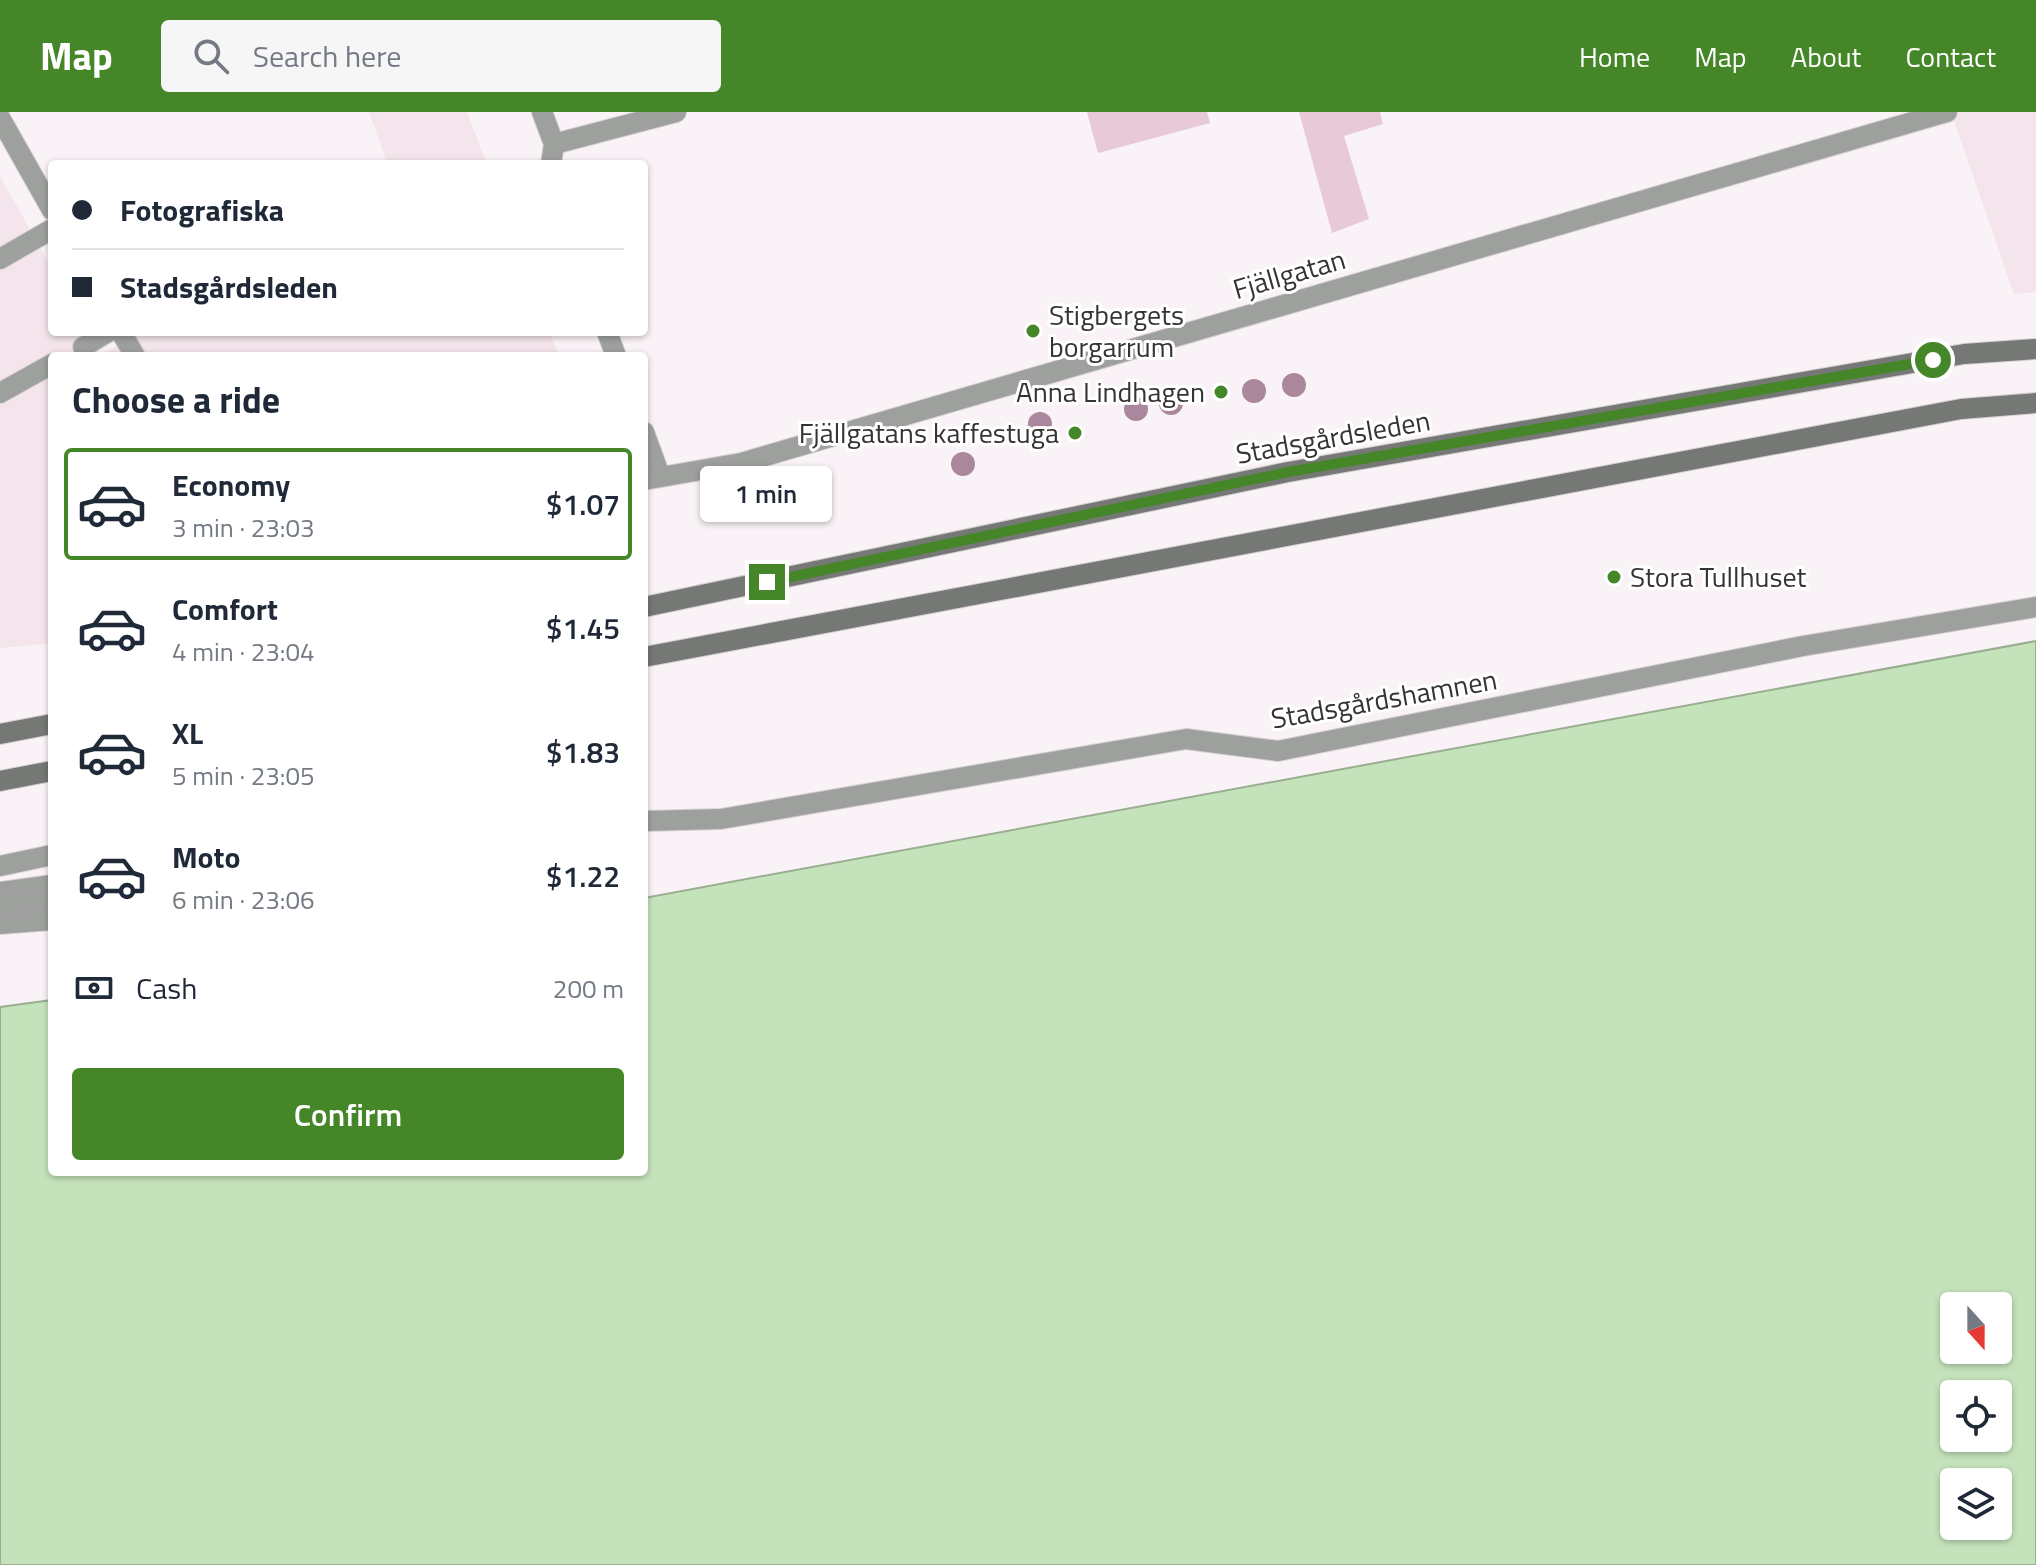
<!DOCTYPE html>
<meta charset="utf-8">
<style>
:root{--surface:#fff;--page:#f6f6f7;--text:#1f2937;--muted:#747a83;--line:#e0e1e3;--accent:#448628}
body{margin:0;font-family:"Titillium Web",sans-serif;background:var(--page);color:var(--text);height:100vh;display:flex;flex-direction:column;font-size:30px;white-space:nowrap}
*{box-sizing:border-box;margin:0}
p{font-size:26px;color:var(--muted)}
.icon{flex:none;width:44px;height:44px;fill:none;stroke:currentColor;stroke-width:2;stroke-linecap:round;stroke-linejoin:round}
.map{position:relative;flex:1;overflow:hidden}
.drawer{position:absolute;left:48px;top:240px;width:600px;height:824px;display:flex;flex-direction:column;background:var(--surface);border-radius:8px;box-shadow:0 2px 6px #0004}
.drawer>*{flex:none}
.top-card{position:absolute;left:48px;top:48px;width:600px;height:176px;border-radius:8px;box-shadow:0 2px 6px #0004;display:grid;align-content:center;height:176px;padding:0 24px;background:var(--surface)}
.needle{width:52px;rotate:159deg}
.tools{position:absolute;left:1940px;top:1180px;display:grid;gap:16px}
.tools a{display:grid;place-items:center;width:72px;height:72px;border-radius:8px;background:var(--surface);box-shadow:0 2px 6px #0004;font-size:40px}
.end{position:absolute;width:36px;height:36px;margin:-18px;border:10px solid #448628;background:#fff;box-shadow:0 0 0 4px #fff}
.from{border-radius:50%}
.bubble{position:absolute;height:56px;border-radius:8px;background:var(--surface);box-shadow:0 2px 6px #0004;font-size:26px;font-weight:600;line-height:56px;text-align:center}
.top-card b{display:flex;align-items:center;gap:28px;height:76px;font-size:30px}
.top-card b+b{border-top:2px solid var(--line)}
.top-card i{width:20px;height:20px;background:var(--text)}
ul{padding:0;list-style:none}
li{display:flex;align-items:center;gap:24px;height:112px;margin:0 16px 12px;padding:0 8px;border:4px solid transparent;border-radius:8px}
li div{flex:1}
li b{display:block;font-size:30px}
li em{font-style:normal;font-weight:600}
li.active{border-color:var(--accent)}
li>.icon{width:72px;height:72px;stroke-width:1.5}
h2{padding:0 24px;font-size:36px;line-height:96px}
.pay{display:flex;align-items:center;gap:20px;height:88px;padding:0 24px;font-size:30px}
.pay p{margin-inline-start:auto}
.button{display:flex;gap:16px;margin-top:auto;padding:16px 24px}
.button a{flex:1;height:92px;border-radius:8px;background:var(--accent);color:#fff;font-size:32px;font-weight:600;line-height:92px;text-align:center}
header{display:flex;align-items:center;gap:48px;box-sizing:border-box;height:112px;padding:0 40px;background:var(--accent);color:#fff}
header strong{font-size:38px}
nav{display:flex;gap:44px;margin-inline-start:auto;font-size:28px}
.search{width:560px;height:72px;background:var(--page);display:flex;align-items:center;gap:20px;box-sizing:border-box;padding:0 28px;border-radius:8px;color:var(--muted);font-size:30px}
.map>svg:first-child{display:block}
</style>
<header>
<strong>Map</strong>
<div class="search"><svg class="icon" aria-label="search" viewBox="0 0 24 24"><circle cx="10" cy="10" r="6"/><path d="M15 15l6 6"/></svg>Search here</div>
<nav><a>Home</a><a>Map</a><a>About</a><a>Contact</a></nav>
</header>
<div class="map">
<svg width="2036" height="1453" viewBox="0 0 2036 1453">
<rect width="100%" height="100%" fill="#f9f2f6"/>
<!-- built -->
<g fill="#f4e4eb">
<path d="M369 0H467L487 52H374L386 47Z"/>
<path d="M1951 0H2036V180L2014 182Z"/>
<path d="M0 64 52 157V220H87L100 243 145 220H550L559 244H52V531L0 536Z"/>
</g>
<!-- green -->
<g fill="#e7c9d7">
<path d="M1087 0H1207L1210 11 1098 41Z"/>
<path d="M1299 0H1380L1383 12 1344 24 1369 107 1332 121Z"/>
</g>
<!-- water -->
<path fill="#c5e3bb" stroke="#9aae92" stroke-width="2" fill-rule="evenodd" d="M2036 529V1453H0V895L52 888V1060H644V786ZM1954 1194H1998V1238H1954ZM1954 1282H1998V1326H1954ZM1954 1370H1998V1414H1954Z"/>
<g fill="none" stroke-linecap="round" stroke-linejoin="round">
<!-- service casing -->
<g stroke="#d6d0d3" stroke-width="22">
<g id="service">
<path d="M0 147 52 117"/>
<path d="M83 235 108 220"/>
<path d="M0 281 52 252"/>
<path d="M644 709 721 707 1186 627 1278 639 1803 534 2036 495"/>
<path d="M0 754 52 743"/>
<path d="M0 780 52 773"/>
<path d="M0 794 52 788"/>
<path d="M0 812 52 808"/>
</g>
</g>
<!-- minor casing -->
<g stroke="#d6d0d3" stroke-width="22">
<g id="minor">
<path d="M542 0 554 32 551 52"/>
<path d="M0 6 52 98"/>
<path d="M554 32 676 0"/>
<path d="M121 220 135 244"/>
<path d="M607 220 616 244"/>
<path d="M644 320 660 364"/>
<path d="M644 368 741 351 1947 0"/>
</g>
</g>
<!-- secondary casing -->
<g stroke="#d6d0d3" stroke-width="22">
<g id="secondary">
<path d="M644 495 1288 360 1964 242 2036 237"/>
<path d="M644 545 1961 297 2036 291"/>
<path d="M0 622 52 612"/>
<path d="M0 669 52 659"/>
</g>
</g>
<!-- service -->
<use href="#service" stroke="#9ea09e" stroke-width="20"/>
<!-- minor -->
<use href="#minor" stroke="#9ea09e" stroke-width="20"/>
<!-- secondary -->
<use href="#secondary" stroke="#757875" stroke-width="20"/>
</g>
<!-- trees -->
<g fill="#aa879a">
<circle cx="1294" cy="273" r="12"/>
<circle cx="1254" cy="279" r="12"/>
<circle cx="1171" cy="291" r="12"/>
<circle cx="1136" cy="297" r="12"/>
<circle cx="1040" cy="312" r="12"/>
<circle cx="963" cy="352" r="12"/>
</g>
<g fill="none" stroke-linecap="round" stroke-linejoin="round">
<!-- route -->
<path stroke="#448628" stroke-width="10" d="M767 470 1288 360 1933 248"/>
</g>
<!-- markers -->
<g fill="#448628" stroke="#fff" stroke-width="3">
<circle cx="1033" cy="219" r="8"/>
<circle cx="1221" cy="280" r="8"/>
<circle cx="1075" cy="321" r="8"/>
<circle cx="1614" cy="465" r="8"/>
</g>
<g text-anchor="middle" stroke-width="6" stroke-linejoin="round" paint-order="stroke">
<!-- street labels -->
<g font-size="28" fill="#363334" stroke="#fff">
<text transform="translate(1289 162) rotate(-16)" y="10">Fjällgatan</text>
<text transform="translate(1333 325) rotate(-10)" y="10">Stadsgårdsleden</text>
<text transform="translate(1384 587) rotate(-10)" y="10">Stadsgårdshamnen</text>
</g>
<!-- poi labels -->
<g font-size="28" fill="#363334" stroke="#fff" text-anchor="start">
<text x="1049" y="213">Stigbergets<tspan x="1049" dy="32">borgarrum</tspan></text>
<text x="1205" y="290" text-anchor="end">Anna Lindhagen</text>
<text x="1059" y="331" text-anchor="end">Fjällgatans kaffestuga</text>
<text x="1630" y="475">Stora Tullhuset</text>
</g>
</g>
</svg>
<div class="tools">
<a><svg class="needle" viewBox="-14 -14 28 28"><path d="M0-13l5 13h-10z" fill="#e53935"/><path d="M0 13l5-13h-10z" fill="#747a83"/></svg></a>
<a><svg class="icon" aria-label="locate" viewBox="0 0 24 24"><circle cx="12" cy="12" r="6"/><path d="M12 2v4M12 18v4M2 12h4M18 12h4"/></svg></a>
<a><svg class="icon" aria-label="layers" viewBox="0 0 24 24"><path d="M12 4l9 5-9 5-9-5zM3 14l9 5 9-5"/></svg></a>
</div>
<i class="end from" style="left:1933px;top:248px"></i>
<i class="end" style="left:767px;top:470px"></i>
<div class="bubble" style="left:700px;top:354px;width:132px">1 min</div>
<div class="top-card">
<b><i class="from"></i>Fotografiska</b>
<b><i></i>Stadsgårdsleden</b>
</div>
<section class="drawer">
<h2>Choose a ride</h2>
<ul>
<li class="active"><svg class="icon" aria-label="car" viewBox="0 0 24 24"><path d="M5 17H2v-5l4-1 3-4h7l3 4 3 1v5h-3M9 17h6M6 11h13"/><circle cx="7" cy="17" r="2"/><circle cx="17" cy="17" r="2"/></svg><div><b>Economy</b><p>3 min · 23:03</p></div><em>$1.07</em></li>
<li><svg class="icon" aria-label="car" viewBox="0 0 24 24"><path d="M5 17H2v-5l4-1 3-4h7l3 4 3 1v5h-3M9 17h6M6 11h13"/><circle cx="7" cy="17" r="2"/><circle cx="17" cy="17" r="2"/></svg><div><b>Comfort</b><p>4 min · 23:04</p></div><em>$1.45</em></li>
<li><svg class="icon" aria-label="car" viewBox="0 0 24 24"><path d="M5 17H2v-5l4-1 3-4h7l3 4 3 1v5h-3M9 17h6M6 11h13"/><circle cx="7" cy="17" r="2"/><circle cx="17" cy="17" r="2"/></svg><div><b>XL</b><p>5 min · 23:05</p></div><em>$1.83</em></li>
<li><svg class="icon" aria-label="car" viewBox="0 0 24 24"><path d="M5 17H2v-5l4-1 3-4h7l3 4 3 1v5h-3M9 17h6M6 11h13"/><circle cx="7" cy="17" r="2"/><circle cx="17" cy="17" r="2"/></svg><div><b>Moto</b><p>6 min · 23:06</p></div><em>$1.22</em></li>
</ul>
<div class="pay"><svg class="icon" aria-label="cash" viewBox="0 0 24 24"><path d="M3 7h18v10H3z"/><circle cx="12" cy="12" r="2"/></svg>Cash<p>200 m</p></div>
<div class="button"><a>Confirm</a></div>
</section>
</div>
